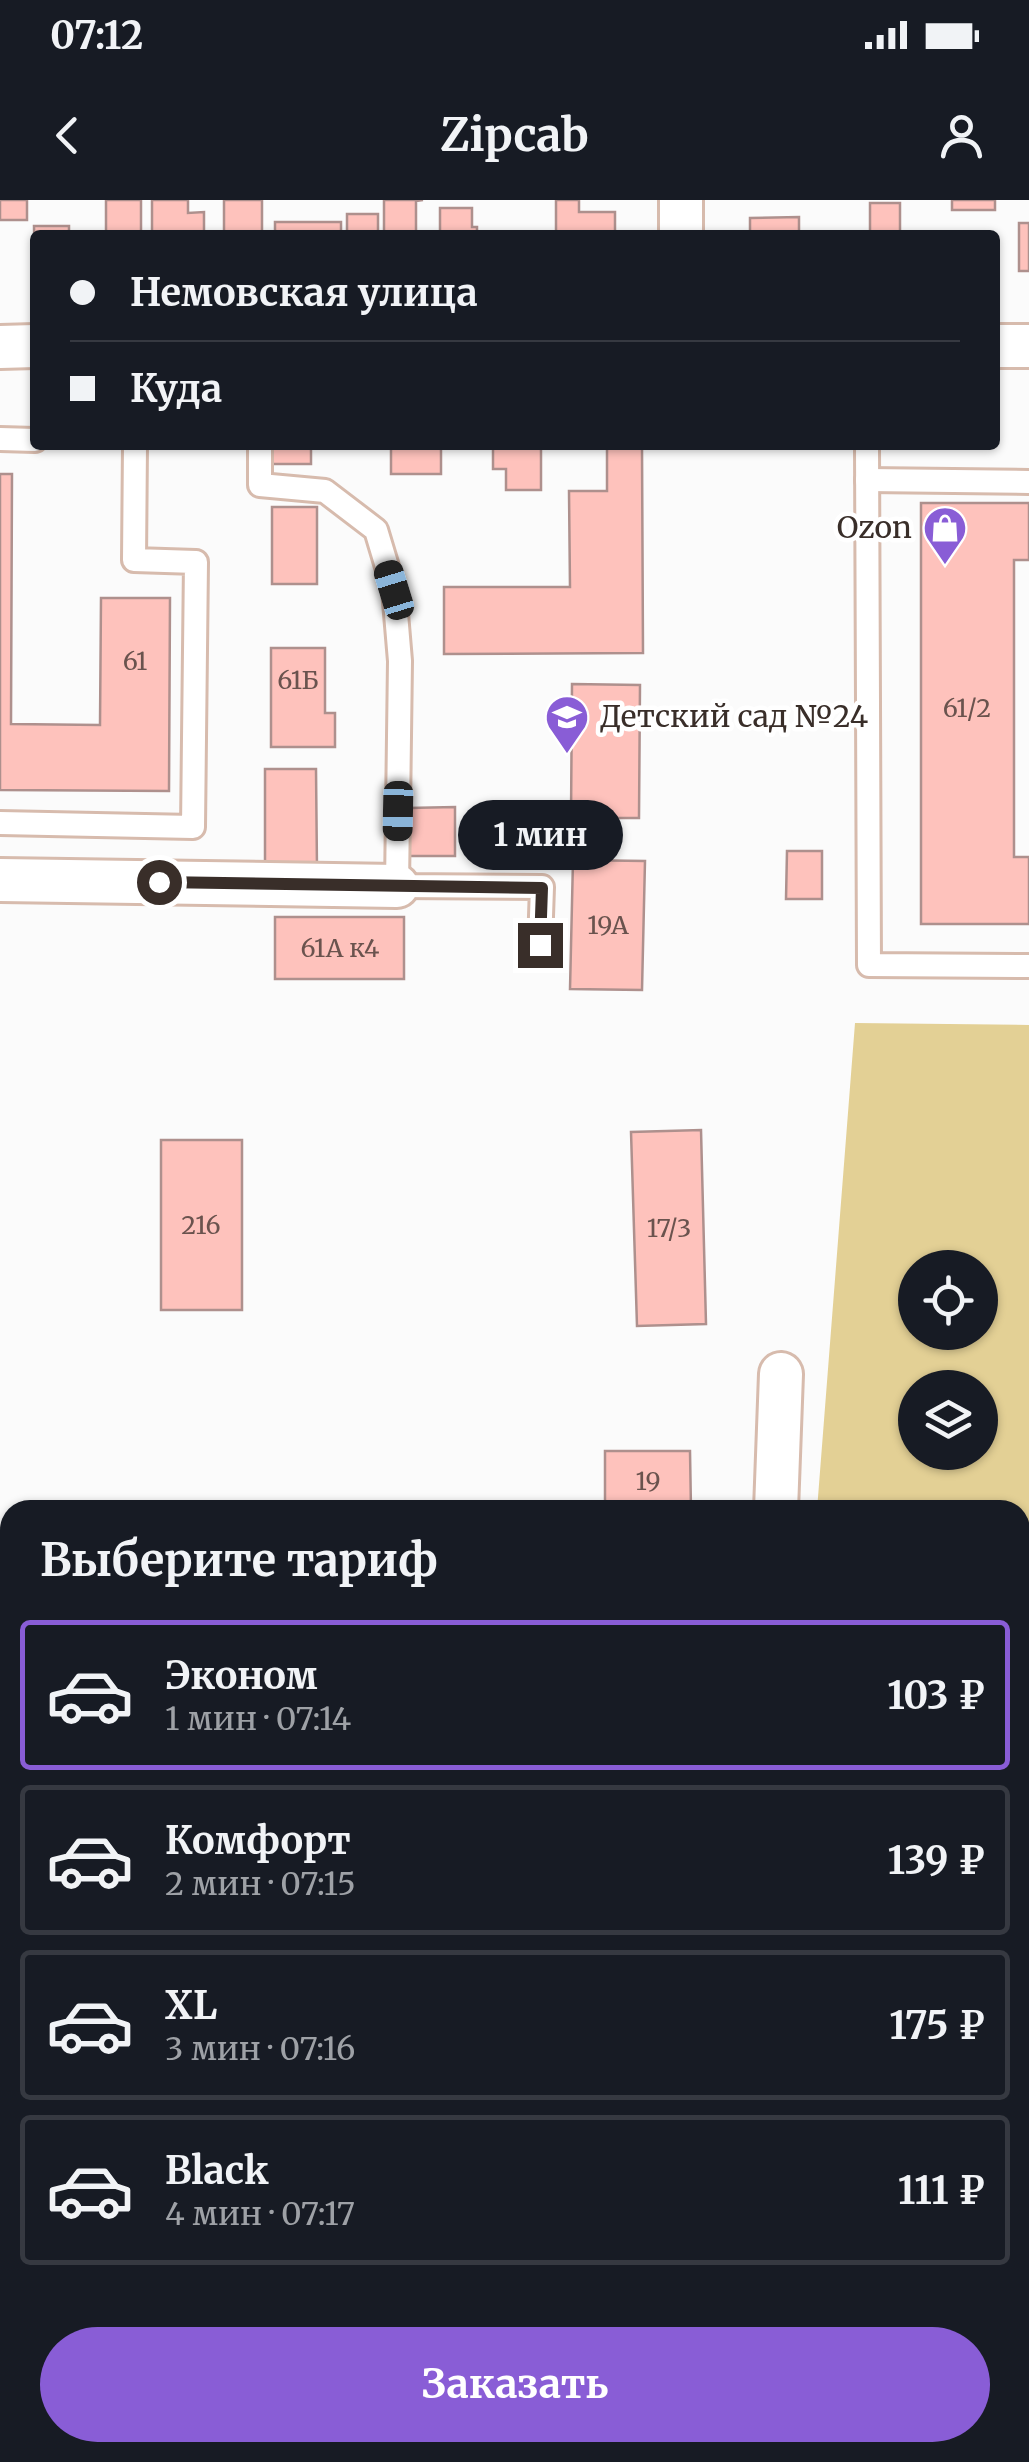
<!DOCTYPE html>
<html lang="ru">
<meta charset="utf-8">
<style>
:root{--surface:#171b24;--page:#20242c;--text:#f1f3f6;--muted:#9ea1a6;--line:#363941;--accent:#895dd6}
body{margin:0;font-family:Merriweather,serif;background:var(--page);color:var(--text);height:100vh;display:flex;flex-direction:column;font-size:38px;white-space:nowrap}
*{box-sizing:border-box;margin:0}
p{font-size:32px;color:var(--muted)}
.icon{flex:none;width:55px;height:55px;fill:none;stroke:currentColor;stroke-width:2;stroke-linecap:round;stroke-linejoin:round}
.map{position:relative;flex:1;overflow:hidden}
.details{position:absolute;left:0px;top:1300px;width:1030px;height:962px;display:flex;flex-direction:column;background:var(--surface);border-radius:30px 30px 0 0;box-shadow:0 2px 8px #0004}
.details>*{flex:none}
.top-card{position:absolute;left:30px;top:30px;width:970px;height:220px;border-radius:10px;box-shadow:0 2px 8px #0004;display:grid;align-content:center;height:220px;padding:0 40px;background:var(--surface)}
.fabs{position:absolute;left:898px;top:1050px;display:grid;gap:20px}
.fabs a{display:grid;place-items:center;width:100px;height:100px;border-radius:50%;background:var(--surface);box-shadow:0 2px 8px #0004;font-size:50px}
.end{position:absolute;width:45px;height:45px;margin:-22px;border:12px solid #392e29;background:#fff;box-shadow:0 0 0 5px #fff}
.from{border-radius:50%}
.bubble{position:absolute;height:70px;border-radius:35px;background:var(--surface);box-shadow:0 2px 8px #0004;font-size:32px;font-weight:700;line-height:70px;text-align:center}
.car{position:absolute;width:30px;height:60px;margin:-30px -15px;border-radius:12px;box-shadow:0 0 8px 2px #0007;background:linear-gradient(#222 24%,#8ab4d8 0 40%,#222 0 76%,#8ab4d8 0 86%,#222 0)}
.top-card b{display:flex;align-items:center;gap:35px;height:95px;font-size:38px}
.top-card b+b{border-top:2px solid var(--line)}
.top-card i{width:25px;height:25px;background:var(--text)}
ul{padding:0;list-style:none}
li{display:flex;align-items:center;gap:30px;height:150px;margin:0 20px 15px;padding:0 20px;border:5px solid var(--line);border-radius:10px}
li div{flex:1}
li b{display:block;font-size:38px}
li em{font-style:normal;font-weight:700}
li.active{border-color:var(--accent)}
li>.icon{width:90px;height:90px;stroke-width:1.5}
h2{padding:0 40px;font-size:45px;line-height:120px}
.action{display:flex;gap:20px;margin-top:auto;padding:20px 40px}
.action a{flex:1;height:115px;border-radius:60px;background:var(--accent);color:#fff;font-size:40px;font-weight:700;line-height:115px;text-align:center}
.status{display:flex;justify-content:space-between;align-items:center;height:70px;padding:0 50px;background:var(--surface);direction:ltr}
.status svg{height:28px;fill:currentColor}
header{display:flex;justify-content:space-between;align-items:center;height:130px;padding:0 40px;background:var(--surface);font-size:45px;font-weight:700}
.map>svg:first-child{display:block}
</style>
<div class="status"><b>07:12</b><svg viewBox="0 0 49 12"><path d="M0 12V9h3v3zM5 12V6h3v6zM10 12V3h3v9zM15 12V0h3v12zM26 1h20v11H26zM47 4h2v5h-2z"/></svg></div>
<header><svg class="icon" aria-label="back" viewBox="0 0 24 24"><path d="M15 5l-7 7 7 7"/></svg>Zipcab<svg class="icon" aria-label="person" viewBox="0 0 24 24"><circle cx="12" cy="8" r="4"/><path d="M4 21q1-7 8-7t8 7"/></svg></header>
<div class="map">
<svg width="1029" height="2262" viewBox="0 0 1029 2262">
<rect width="100%" height="100%" fill="#fbfbfb"/>
<!-- green -->
<path fill="#e3d095" fill-rule="evenodd" d="M855 823 1029 825V1848H1020V1310H817ZM915 1068H980V1132H915ZM915 1188H980V1252H915Z"/>
<!-- building -->
<g fill="#fec2bc" stroke="#ae908d" stroke-width="2.5">
<rect x="0" y="0" width="27" height="20"/>
<rect x="106" y="0" width="35" height="35"/>
<path d="M152 0H188V13L204 12V35H152Z"/>
<rect x="224" y="0" width="38" height="35"/>
<path d="M384 0H423L416 1V35H384Z"/>
<path d="M556 0H579V12H615V35H556Z"/>
<rect x="952" y="0" width="43" height="10"/>
<rect x="870" y="3" width="30" height="32"/>
<path d="M440 8H472V27H477V35H440Z"/>
<rect x="347" y="14" width="31" height="21"/>
<path d="M799 17V35H750V18Z"/>
<rect x="275" y="22" width="66" height="13"/>
<rect x="1019" y="23" width="10" height="48"/>
<path d="M34 26H69V35H35V74Z"/>
<rect x="270" y="245" width="41" height="19"/>
<path d="M391 245H451V248H441V274H391Z"/>
<path d="M493 245H541V290H506V269H493Z"/>
<path d="M607 245H642L643 453 444 454V387H570L569 291H607Z"/>
<path d="M0 274H12L11 524 100 525 101 398H170L169 591 0 590Z"/>
<path d="M921 303H1029V360H1014V657H1029V724H921Z"/>
<rect x="272" y="307" width="45" height="77"/>
<path d="M271 448H325V513H335V547H271Z"/>
<path d="M572 484 640 485 639 618H571Z"/>
<path d="M265 569H316L317 669H265Z"/>
<path d="M455 607V656H408V608Z"/>
<path d="M787 651H822V699H786Z"/>
<path d="M573 660 645 661 642 790 570 789Z"/>
<rect x="275" y="717" width="129" height="62"/>
<path d="M701 930 706 1124 637 1126 631 932Z"/>
<rect x="161" y="940" width="81" height="170"/>
<path d="M605 1251H690L691 1310H605Z"/>
<path d="M10 1642V1763L0 1764V1643Z"/>
<rect x="1020" y="1998" width="9" height="56"/>
<rect x="191" y="2252" width="37" height="10"/>
<rect x="395" y="2252" width="55" height="10"/>
<rect x="457" y="2252" width="48" height="10"/>
</g>
<g fill="none" stroke-linecap="round" stroke-linejoin="round">
<!-- lane casing -->
<g stroke="#d7bbad" stroke-width="28">
<g id="lane">
<path d="M0 239 35 240"/>
<path d="M260 245V285L325 291 376 330 394 390 400 461 397 686 542 687 540 745"/>
<path d="M867 245 869 765 1029 766"/>
<path d="M867 280 1029 282"/>
<path d="M0 623 193 627 196 362 134 360 135 245"/>
<path d="M869 2262V2252"/>
</g>
</g>
<!-- street casing -->
<g stroke="#d7bbad" stroke-width="48">
<g id="street">
<path d="M681 35V0"/>
<path d="M995 146H1029"/>
<path d="M0 147 35 146"/>
<path d="M0 680 397 686"/>
<path d="M776 1310 781 1174"/>
<path d="M703 2262V2252"/>
</g>
</g>
<!-- secondary casing -->
<g stroke="#d7bbad" stroke-width="60">
<g id="secondary">
<path d="M1020 1883H1029"/>
<path d="M0 1907H10"/>
</g>
</g>
<!-- lane -->
<use href="#lane" stroke="#fff" stroke-width="22"/>
<!-- street -->
<use href="#street" stroke="#fff" stroke-width="42"/>
<!-- secondary -->
<use href="#secondary" stroke="#fdead2" stroke-width="55"/>
</g>
<g fill="none" stroke-linecap="round" stroke-linejoin="round">
<!-- route -->
<path stroke="#392e29" stroke-width="12" d="M159 682 542 688 540 745"/>
</g>
<!-- icons -->
<defs>
<g id="shop-pin" transform="scale(2.25)"><path d="M0 17L-7.5 6A9.5 9.5 0 1 1 7.5 6Z" fill="#895dd6" stroke="#fff"/><path d="M-5-2.5h2.3a2.7 3.5 0 0 1 5.4 0H5L5.5 6h-11ZM-1.5-2.5h3a1.5 2.3 0 0 0-3 0Z" fill="#fff"/></g>
<g id="school-pin" transform="scale(2.25)"><path d="M0 17L-7.5 6A9.5 9.5 0 1 1 7.5 6Z" fill="#895dd6" stroke="#fff"/><path d="M0-5L7-2L0 1L-7-2ZM-4 1L0 2.5L4 1V4Q0 6-4 4Z" fill="#fff"/></g>
</defs>
<g fill-rule="evenodd">
<use href="#shop-pin" x="945" y="328"/>
<use href="#school-pin" x="567" y="517"/>
</g>
<g text-anchor="middle" stroke-width="9" stroke-linejoin="round" paint-order="stroke">
<!-- number labels -->
<g font-size="25" fill="#6a534e">
<text x="135" y="470">61</text>
<text x="298" y="489">61Б</text>
<text x="967" y="517">61/2</text>
<text x="608" y="734">19А</text>
<text x="340" y="757">61А к4</text>
<text x="201" y="1034">216</text>
<text x="669" y="1037">17/3</text>
<text x="648" y="1290">19</text>
</g>
<!-- poi labels -->
<g font-size="30" fill="#392e29" stroke="#fff" text-anchor="end">
<text x="912" y="338">Ozon</text>
<text x="600" y="527" text-anchor="start">Детский сад №24</text>
</g>
</g>
</svg>
<div class="fabs">
<a><svg class="icon" aria-label="locate" viewBox="0 0 24 24"><circle cx="12" cy="12" r="6"/><path d="M12 2v4M12 18v4M2 12h4M18 12h4"/></svg></a>
<a><svg class="icon" aria-label="layers" viewBox="0 0 24 24"><path d="M12 4l9 5-9 5-9-5zM3 14l9 5 9-5"/></svg></a>
</div>
<i class="end from" style="left:159px;top:682px"></i>
<i class="end" style="left:540px;top:745px"></i>
<div class="bubble" style="left:458px;top:600px;width:165px">1 мин</div>
<i class="car" style="left:394px;top:390px;rotate:343deg"></i>
<i class="car" style="left:398px;top:611px;rotate:181deg"></i>
<div class="top-card">
<b><i class="from"></i>Немовская улица</b>
<b><i></i>Куда</b>
</div>
<section class="details">
<h2>Выберите тариф</h2>
<ul>
<li class="active"><svg class="icon" aria-label="car" viewBox="0 0 24 24"><path d="M5 17H2v-5l4-1 3-4h7l3 4 3 1v5h-3M9 17h6M6 11h13"/><circle cx="7" cy="17" r="2"/><circle cx="17" cy="17" r="2"/></svg><div><b>Эконом</b><p>1 мин · 07:14</p></div><em>103 ₽</em></li>
<li><svg class="icon" aria-label="car" viewBox="0 0 24 24"><path d="M5 17H2v-5l4-1 3-4h7l3 4 3 1v5h-3M9 17h6M6 11h13"/><circle cx="7" cy="17" r="2"/><circle cx="17" cy="17" r="2"/></svg><div><b>Комфорт</b><p>2 мин · 07:15</p></div><em>139 ₽</em></li>
<li><svg class="icon" aria-label="car" viewBox="0 0 24 24"><path d="M5 17H2v-5l4-1 3-4h7l3 4 3 1v5h-3M9 17h6M6 11h13"/><circle cx="7" cy="17" r="2"/><circle cx="17" cy="17" r="2"/></svg><div><b>XL</b><p>3 мин · 07:16</p></div><em>175 ₽</em></li>
<li><svg class="icon" aria-label="car" viewBox="0 0 24 24"><path d="M5 17H2v-5l4-1 3-4h7l3 4 3 1v5h-3M9 17h6M6 11h13"/><circle cx="7" cy="17" r="2"/><circle cx="17" cy="17" r="2"/></svg><div><b>Black</b><p>4 мин · 07:17</p></div><em>111 ₽</em></li>
</ul>
<div class="action"><a>Заказать</a></div>
</section>
</div>
